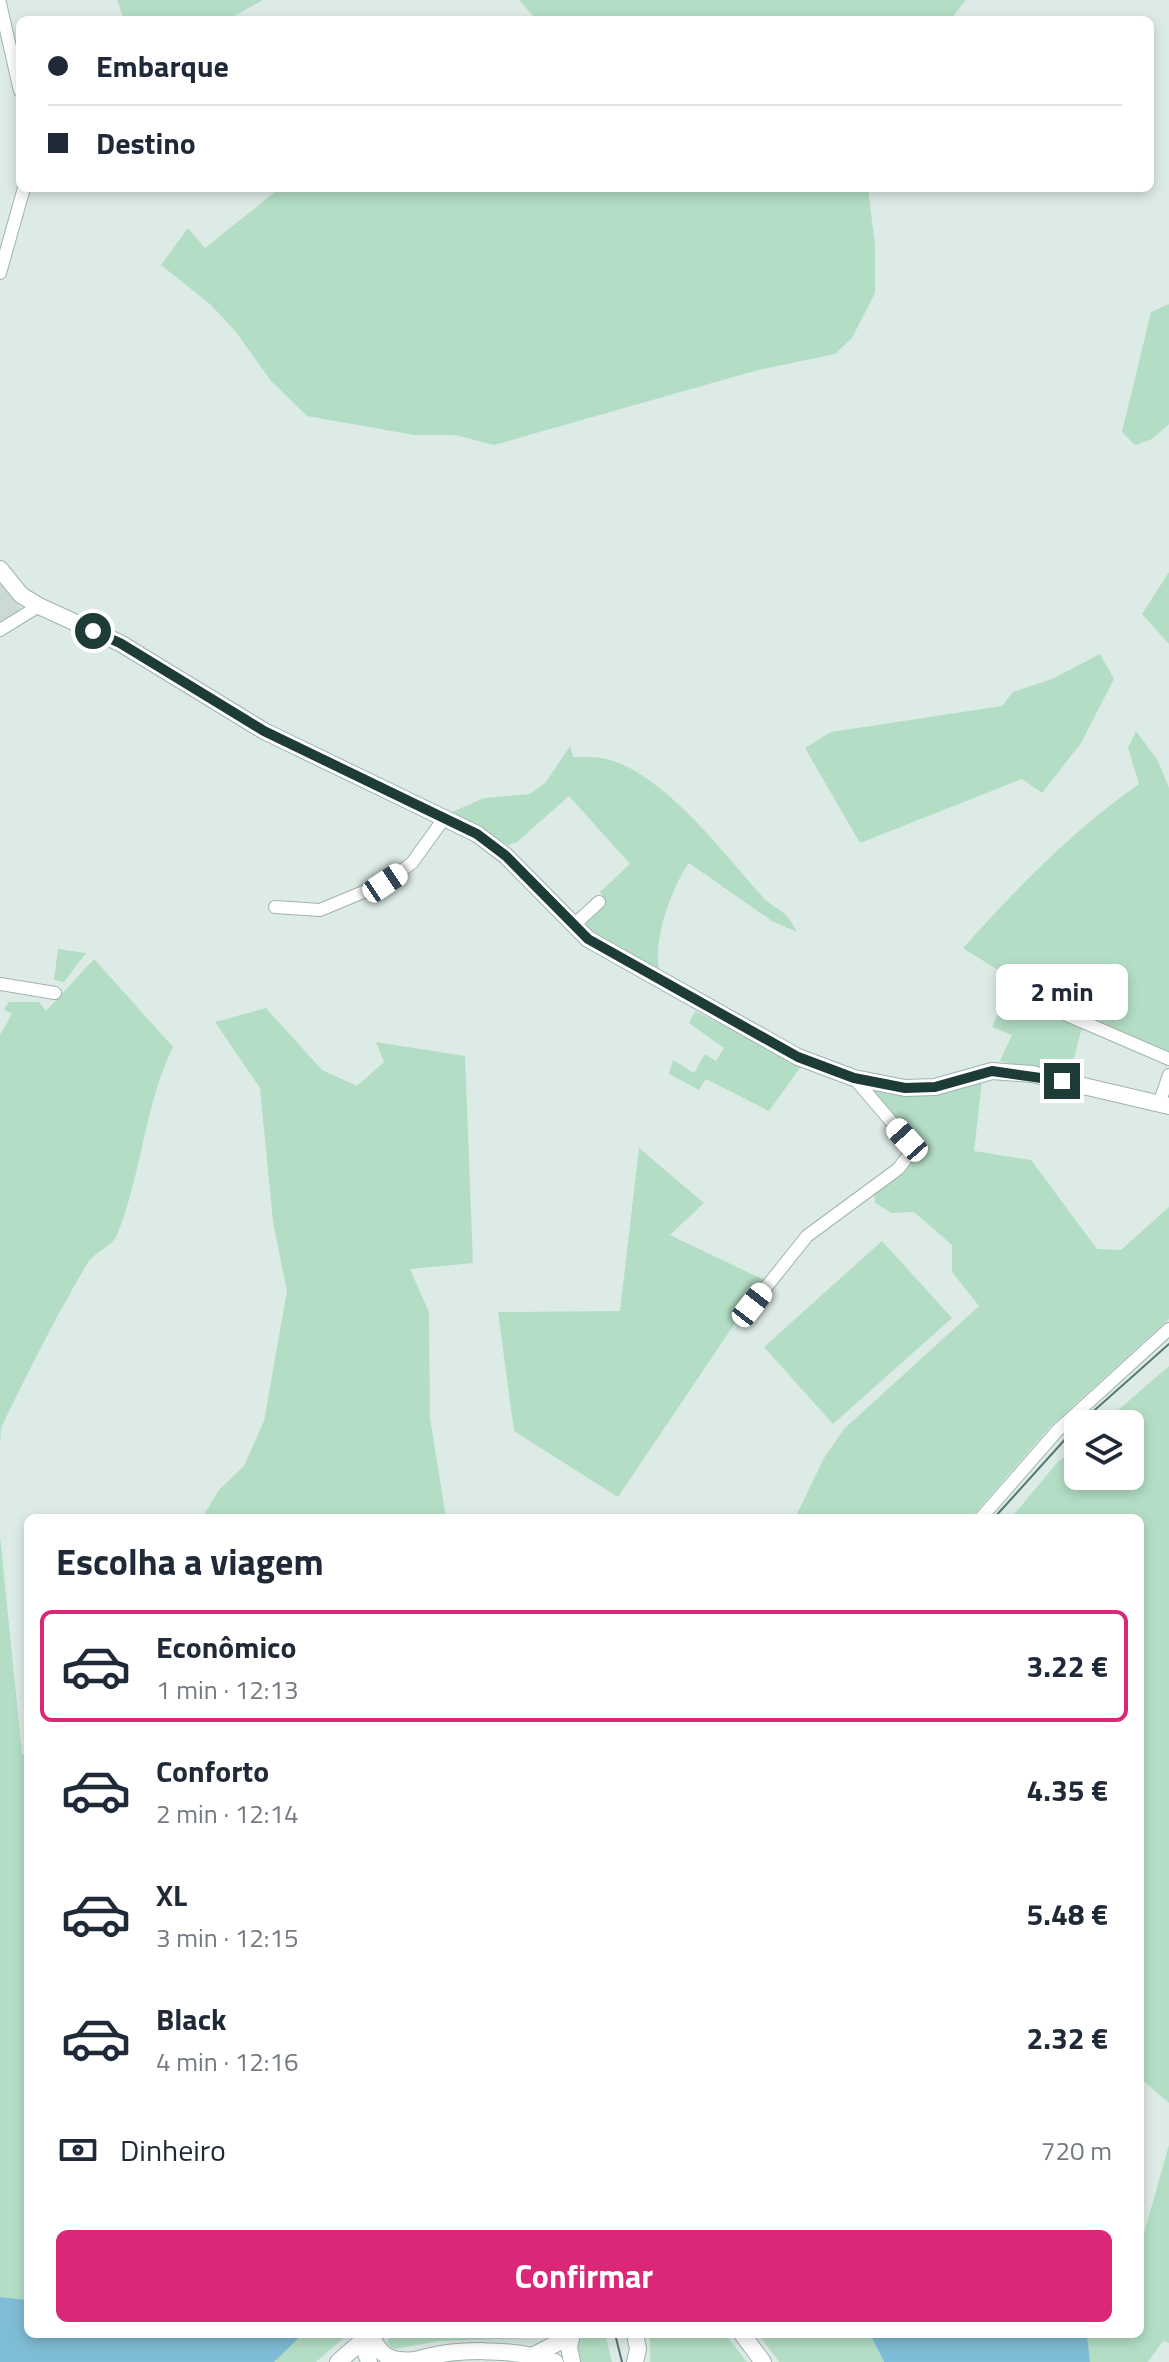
<!DOCTYPE html>
<html lang="pt">
<meta charset="utf-8">
<style>
:root{--surface:#fff;--page:#f6f6f7;--text:#1f2937;--muted:#747a83;--line:#e0e1e3;--accent:#db2777}
body{margin:0;font-family:"Titillium Web",sans-serif;background:var(--page);color:var(--text);height:100vh;display:flex;flex-direction:column;font-size:30px;white-space:nowrap}
*{box-sizing:border-box;margin:0}
p{font-size:26px;color:var(--muted)}
.icon{flex:none;width:44px;height:44px;fill:none;stroke:currentColor;stroke-width:2;stroke-linecap:round;stroke-linejoin:round}
.map{position:relative;flex:1;overflow:hidden}
.sheet{position:absolute;left:24px;top:1514px;width:1120px;height:824px;display:flex;flex-direction:column;background:var(--surface);border-radius:12px;box-shadow:0 4px 12px #0003}
.sheet>*{flex:none}
.guide{position:absolute;left:16px;top:16px;width:1138px;height:176px;border-radius:12px;box-shadow:0 4px 12px #0003;display:grid;align-content:center;height:176px;padding:0 32px;background:var(--surface)}
.buttons{position:absolute;left:1064px;top:1410px;display:grid;gap:16px}
.buttons a{display:grid;place-items:center;width:80px;height:80px;border-radius:12px;background:var(--surface);box-shadow:0 4px 12px #0003;font-size:40px}
.end{position:absolute;width:36px;height:36px;margin:-18px;border:10px solid #1d3b37;background:#fff;box-shadow:0 0 0 4px #fff}
.from{border-radius:50%}
.bubble{position:absolute;height:56px;border-radius:12px;background:var(--surface);box-shadow:0 4px 12px #0003;font-size:26px;font-weight:700;line-height:56px;text-align:center}
.car{position:absolute;width:24px;height:48px;margin:-24px -12px;border-radius:10px;box-shadow:0 0 6px 2px #0007;background:linear-gradient(#fff 24%,#345 0 40%,#fff 0 76%,#345 0 86%,#fff 0)}
.guide b{display:flex;align-items:center;gap:28px;height:76px;font-size:30px}
.guide b+b{border-top:2px solid var(--line)}
.guide i{width:20px;height:20px;background:var(--text)}
ul{padding:0;list-style:none}
li{display:flex;align-items:center;gap:24px;height:112px;margin:0 16px 12px;padding:0 16px;border:4px solid transparent;border-radius:12px}
li div{flex:1}
li b{display:block;font-size:30px}
li em{font-style:normal;font-weight:700}
li.on{border-color:var(--accent)}
li>.icon{width:72px;height:72px;stroke-width:1.5}
h2{padding:0 32px;font-size:36px;line-height:96px}
.pay{display:flex;align-items:center;gap:20px;height:88px;padding:0 32px;font-size:30px}
.pay p{margin-inline-start:auto}
.button{display:flex;gap:16px;margin-top:auto;padding:16px 32px}
.button a{flex:1;height:92px;border-radius:12px;background:var(--accent);color:#fff;font-size:32px;font-weight:700;line-height:92px;text-align:center}
.map>svg:first-child{display:block}
</style>
<div class="map">
<svg width="1169" height="2362" viewBox="0 0 1169 2362">
<rect width="100%" height="100%" fill="#ddebe6"/>
<!-- built -->
<path fill="#cbdad6" d="M0 583 21 608 0 626Z"/>
<!-- green -->
<g fill="#b3dec5">
<path d="M117 0H263L227 20H124Z"/>
<path d="M519 0H966L950 20H537Z"/>
<path d="M280 188H868L875 245V293L852 338 835 354 758 370 494 445 455 435H414L307 416 271 381 236 332 211 305 161 265 188 228 205 248Z"/>
<path d="M1169 304V424L1152 439 1135 445 1122 432 1151 312Z"/>
<path d="M1169 572V644L1142 614Z"/>
<path d="M1100 654 1114 679 1081 743 1042 793 1022 779 860 843 805 748 831 732 1002 706 1013 692 1052 679Z"/>
<path d="M1136 731 1158 761 1169 788V1055L1069 1012 1027 987 1025 981 1017 982 963 948C1017 888 1073 830 1139 784L1128 748Z"/>
<path d="M570 746 573 757C585 757 599 756 610 760 665 776 723 852 760 894 776 913 784 905 797 932L772 921 689 863C672 886 651 944 660 973L586 927 587 921 606 902 600 892 630 864 569 796 517 842 508 845 452 812 484 798 530 794 546 782Z"/>
<path d="M58 949 86 953 64 982 54 980Z"/>
<path d="M94 959 173 1047C144 1106 142 1174 117 1235 112 1247 94 1252 87 1264 55 1318 28 1372 1 1428L0 1446V1035L12 1014 4 1009 9 1002H39L46 1011Z"/>
<path d="M1010 987 1082 1027 1069 1077 1000 1061 1012 1035 992 1027Z"/>
<path d="M266 1008 322 1070 357 1086 384 1062 376 1042 465 1056 473 1263 410 1269 429 1312 430 1418 446 1518H202L219 1490 244 1466 264 1421 287 1291 273 1222 260 1088 215 1022Z"/>
<path d="M695 1011 802 1065 769 1111 706 1079 699 1090 669 1074 673 1060 694 1073 705 1054 716 1061 724 1048 689 1023Z"/>
<path d="M982 1081 974 1151 1031 1160 1097 1249 1121 1250 1169 1207V1319L1050 1427 971 1518H795L824 1458 844 1429 979 1306 952 1272V1245L914 1212 892 1213 875 1203 874 1192C939 1148 915 1143 873 1092L877 1088Z"/>
<path d="M639 1148 704 1203 670 1235 764 1280 618 1497 514 1431 498 1312 620 1311Z"/>
<path d="M882 1241 952 1318 833 1424 764 1347Z"/>
<path d="M1169 1366V2103L1140 2078V1518H1011L1056 1464 1078 1445V1476H1130V1424H1102Z"/>
<path d="M0 1536 22 1754 28 1756V2300L0 2297Z"/>
<path d="M1169 2145V2343L1163 2341 1148 2362H1090L1087 2334H1140V2247Z"/>
<path d="M303 2334H348L316 2362H274Z"/>
<path d="M390 2334H545L528 2338 439 2341 394 2349 387 2344Z"/>
<path d="M579 2334H605L612 2362H581L577 2341Z"/>
<path d="M650 2334H725L747 2362H650Z"/>
<path d="M758 2334H870L884 2362H779Z"/>
</g>
<!-- water -->
<g fill="#7fbcd5">
<path d="M0 2297 28 2300V2334H303L274 2362H0Z"/>
<path d="M870 2334H1087L1090 2362H884Z"/>
</g>
<g fill="none" stroke-linecap="round" stroke-linejoin="round">
<!-- minor casing -->
<g stroke="#a0b3ae" stroke-width="14">
<g id="minor">
<path d="M0 3 20 91"/>
<path d="M0 273 24 188"/>
<path d="M0 630 39 606"/>
<path d="M275 907 320 910 385 883 412 863 445 817"/>
<path d="M575 924 599 902"/>
<path d="M0 984 55 993"/>
<path d="M1021 987 1067 1015 1169 1059"/>
<path d="M1159 1104 1169 1075"/>
<path d="M752 1305 807 1236 898 1169 909 1155 907 1140 854 1078"/>
<path d="M981 1518 1057 1431 1169 1329"/>
</g>
</g>
<!-- tertiary casing -->
<g stroke="#a0b3ae" stroke-width="18">
<g id="tertiary">
<path d="M0 569 21 595 39 606 120 643 264 731 477 834 506 856 588 939 798 1057 854 1078 905 1088 935 1087 992 1071 1032 1074 1169 1106"/>
<path d="M371 2334C380 2358 392 2362 417 2360"/>
<path d="M572 2334 569 2347 572 2362"/>
<path d="M635 2334 638 2349 635 2362"/>
<path d="M742 2334 763 2362"/>
<path d="M362 2341 369 2362"/>
<path d="M534 2355 571 2336"/>
<path d="M338 2362 370 2334"/>
<path d="M410 2362C452 2347 513 2348 555 2362"/>
</g>
</g>
<!-- minor -->
<use href="#minor" stroke="#fff" stroke-width="12"/>
<!-- tertiary -->
<use href="#tertiary" stroke="#fff" stroke-width="16"/>
<!-- tram -->
<g stroke="#577773" stroke-width="2">
<path d="M1079 1424 1169 1344"/>
<path d="M994 1518 1078 1425"/>
<path d="M615 2334 622 2362"/>
</g>
</g>
<g fill="none" stroke-linecap="round" stroke-linejoin="round">
<!-- route -->
<path stroke="#1d3b37" stroke-width="10" d="M93 631 120 643 264 731 477 834 506 856 588 939 798 1057 854 1078 905 1088 935 1087 992 1071 1062 1081"/>
</g>
</svg>
<div class="buttons">
<a><svg class="icon" aria-label="layers" viewBox="0 0 24 24"><path d="M12 4l9 5-9 5-9-5zM3 14l9 5 9-5"/></svg></a>
</div>
<i class="end from" style="left:93px;top:631px"></i>
<i class="end" style="left:1062px;top:1081px"></i>
<div class="bubble" style="left:996px;top:964px;width:132px">2 min</div>
<i class="car" style="left:385px;top:883px;rotate:56deg"></i>
<i class="car" style="left:907px;top:1140px;rotate:318deg"></i>
<i class="car" style="left:752px;top:1305px;rotate:38deg"></i>
<div class="guide">
<b><i class="from"></i>Embarque</b>
<b><i></i>Destino</b>
</div>
<section class="sheet">
<h2>Escolha a viagem</h2>
<ul>
<li class="on"><svg class="icon" aria-label="car" viewBox="0 0 24 24"><path d="M5 17H2v-5l4-1 3-4h7l3 4 3 1v5h-3M9 17h6M6 11h13"/><circle cx="7" cy="17" r="2"/><circle cx="17" cy="17" r="2"/></svg><div><b>Econômico</b><p>1 min · 12:13</p></div><em>3.22 €</em></li>
<li><svg class="icon" aria-label="car" viewBox="0 0 24 24"><path d="M5 17H2v-5l4-1 3-4h7l3 4 3 1v5h-3M9 17h6M6 11h13"/><circle cx="7" cy="17" r="2"/><circle cx="17" cy="17" r="2"/></svg><div><b>Conforto</b><p>2 min · 12:14</p></div><em>4.35 €</em></li>
<li><svg class="icon" aria-label="car" viewBox="0 0 24 24"><path d="M5 17H2v-5l4-1 3-4h7l3 4 3 1v5h-3M9 17h6M6 11h13"/><circle cx="7" cy="17" r="2"/><circle cx="17" cy="17" r="2"/></svg><div><b>XL</b><p>3 min · 12:15</p></div><em>5.48 €</em></li>
<li><svg class="icon" aria-label="car" viewBox="0 0 24 24"><path d="M5 17H2v-5l4-1 3-4h7l3 4 3 1v5h-3M9 17h6M6 11h13"/><circle cx="7" cy="17" r="2"/><circle cx="17" cy="17" r="2"/></svg><div><b>Black</b><p>4 min · 12:16</p></div><em>2.32 €</em></li>
</ul>
<div class="pay"><svg class="icon" aria-label="cash" viewBox="0 0 24 24"><path d="M3 7h18v10H3z"/><circle cx="12" cy="12" r="2"/></svg>Dinheiro<p>720 m</p></div>
<div class="button"><a>Confirmar</a></div>
</section>
</div>
